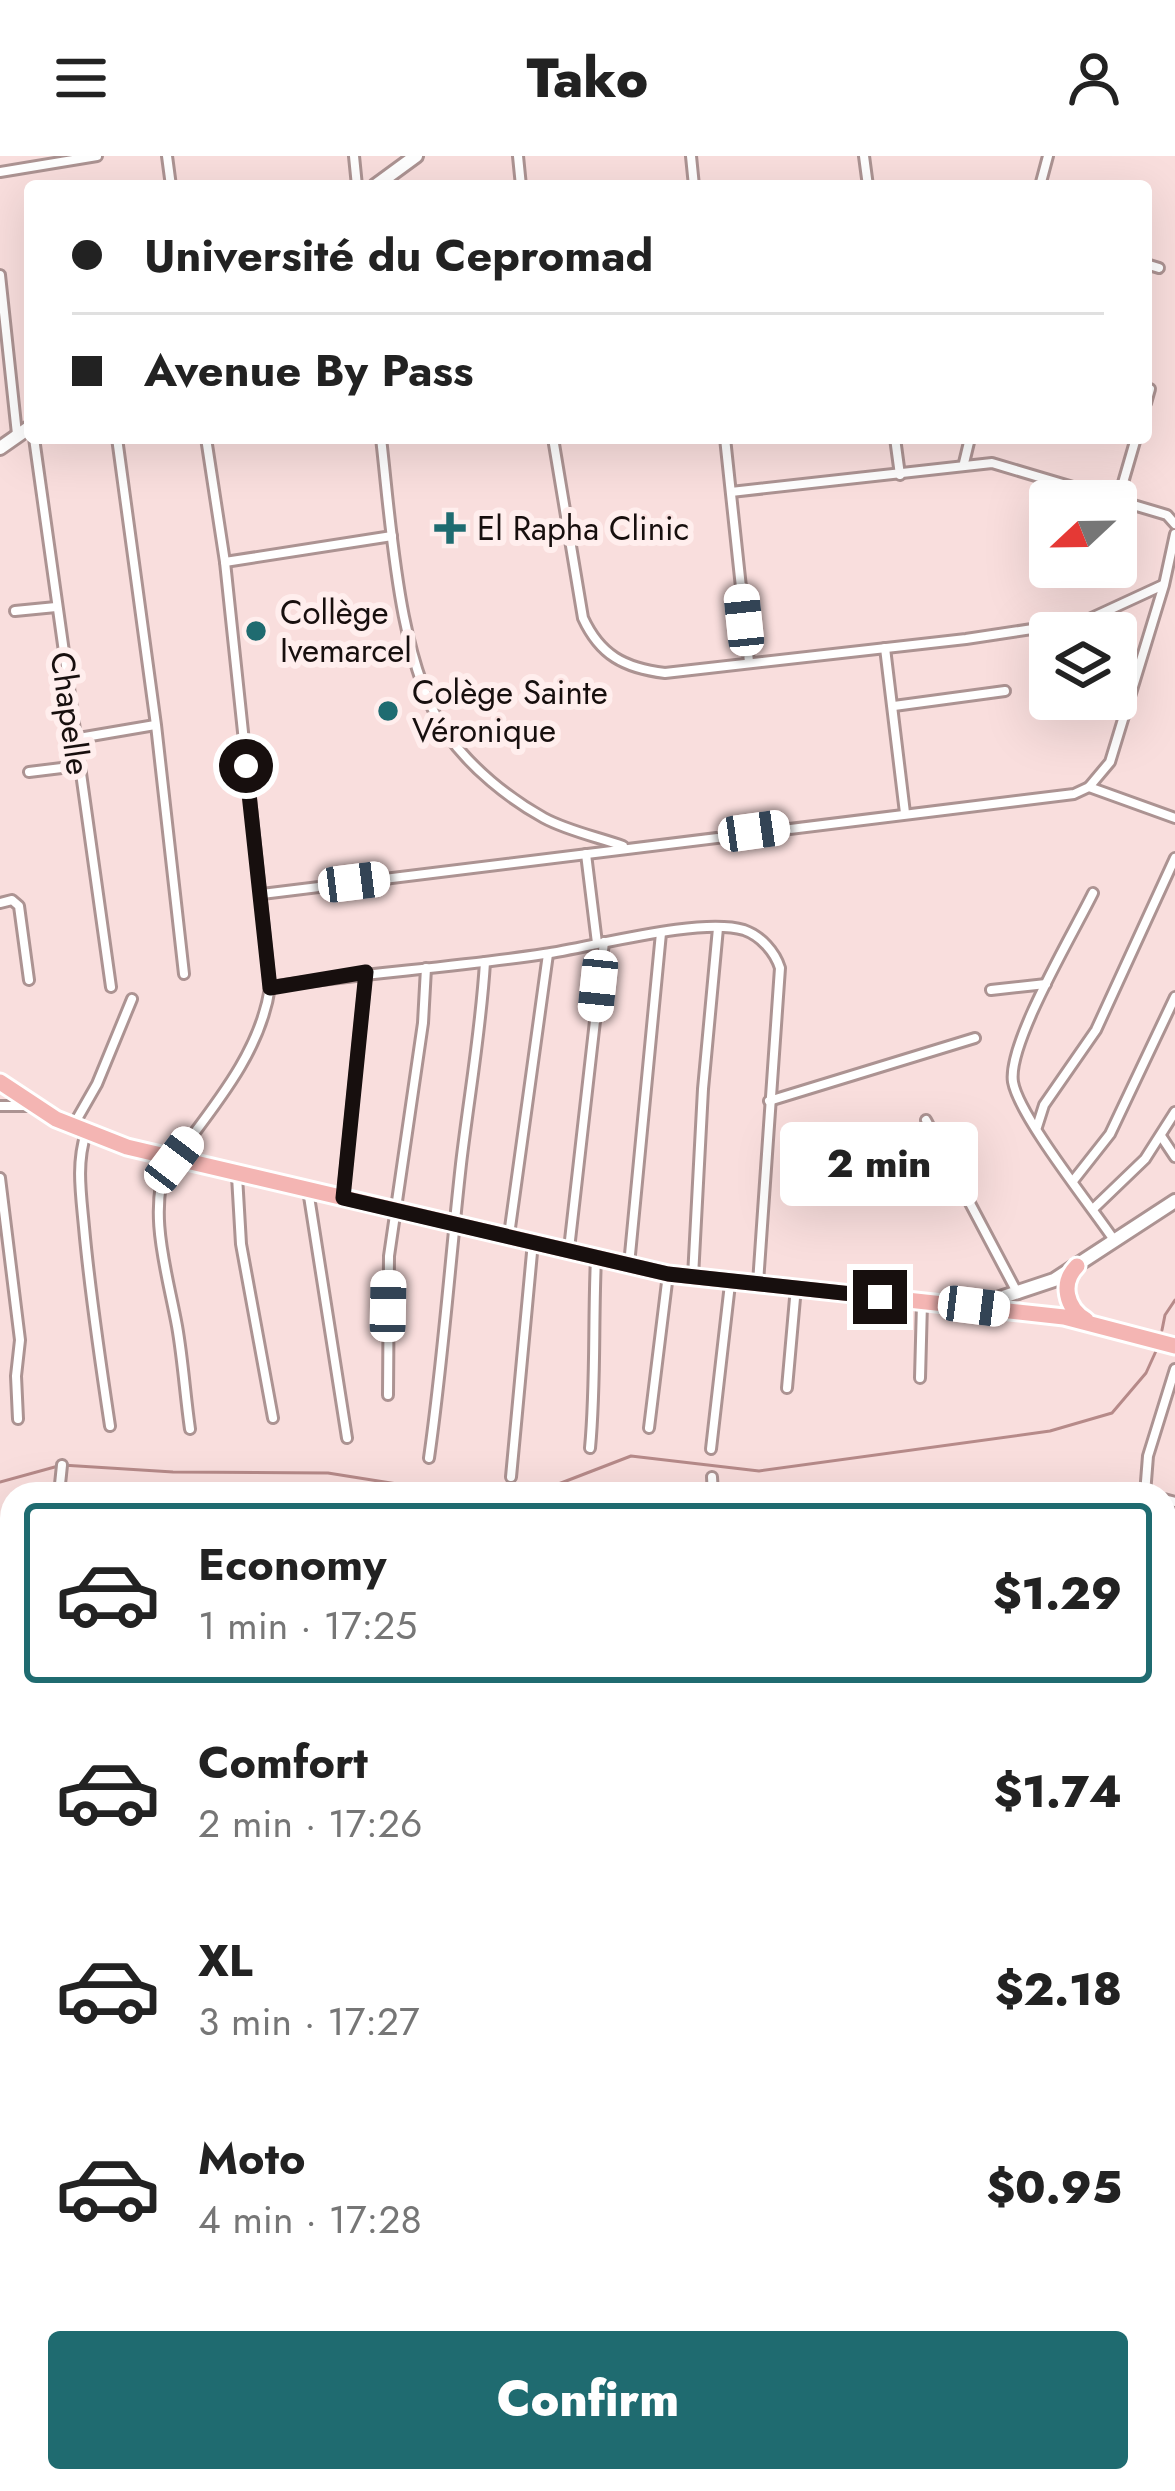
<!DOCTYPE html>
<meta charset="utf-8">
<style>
:root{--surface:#fff;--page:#f6f6f6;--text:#222;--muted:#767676;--line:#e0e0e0;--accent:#1f6b70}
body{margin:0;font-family:Jost,sans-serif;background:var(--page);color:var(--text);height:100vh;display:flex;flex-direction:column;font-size:45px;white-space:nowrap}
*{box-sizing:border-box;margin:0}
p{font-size:39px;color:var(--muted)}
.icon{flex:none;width:66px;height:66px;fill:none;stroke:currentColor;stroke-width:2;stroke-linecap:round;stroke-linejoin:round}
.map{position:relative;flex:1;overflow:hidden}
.sheet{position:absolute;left:0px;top:1326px;width:1176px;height:1011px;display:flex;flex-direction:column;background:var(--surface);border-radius:36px 36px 0 0;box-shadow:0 12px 48px #0002}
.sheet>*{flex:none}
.top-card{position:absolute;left:24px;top:24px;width:1128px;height:264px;border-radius:12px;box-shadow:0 12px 48px #0002;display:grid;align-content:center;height:264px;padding:0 48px;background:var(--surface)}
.needle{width:78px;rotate:248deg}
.tools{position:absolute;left:1029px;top:324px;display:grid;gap:24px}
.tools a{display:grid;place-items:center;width:108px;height:108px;border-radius:12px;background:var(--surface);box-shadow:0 12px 48px #0002;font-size:60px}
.end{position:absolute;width:54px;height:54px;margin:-27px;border:15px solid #170f0e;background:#fff;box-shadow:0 0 0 6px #fff}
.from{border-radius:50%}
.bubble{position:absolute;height:84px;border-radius:12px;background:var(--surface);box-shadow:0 12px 48px #0002;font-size:39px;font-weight:800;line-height:84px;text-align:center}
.car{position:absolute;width:36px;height:72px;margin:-36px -18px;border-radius:15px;box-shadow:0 0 9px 3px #0007;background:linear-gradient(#fff 24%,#345 0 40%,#fff 0 76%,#345 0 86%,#fff 0)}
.top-card b{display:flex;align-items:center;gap:42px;height:114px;font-size:45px}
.top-card b+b{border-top:3px solid var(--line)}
.top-card i{width:30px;height:30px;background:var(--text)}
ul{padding:21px 0 0;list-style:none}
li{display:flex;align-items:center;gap:36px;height:180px;margin:0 24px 18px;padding:0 24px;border:6px solid transparent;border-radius:12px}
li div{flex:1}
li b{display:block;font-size:45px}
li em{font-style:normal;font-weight:800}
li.on{border-color:var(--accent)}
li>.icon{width:108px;height:108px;stroke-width:1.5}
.action{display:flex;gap:24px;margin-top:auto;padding:24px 48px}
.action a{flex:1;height:138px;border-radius:12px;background:var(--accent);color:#fff;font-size:48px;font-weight:800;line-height:138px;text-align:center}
header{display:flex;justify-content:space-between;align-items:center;height:156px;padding:0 48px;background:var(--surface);font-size:54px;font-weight:800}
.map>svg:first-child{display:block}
</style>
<header><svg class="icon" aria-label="menu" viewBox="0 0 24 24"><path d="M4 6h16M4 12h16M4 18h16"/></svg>Tako<svg class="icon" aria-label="person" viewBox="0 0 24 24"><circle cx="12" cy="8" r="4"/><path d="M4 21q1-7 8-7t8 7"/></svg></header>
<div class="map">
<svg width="1175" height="2335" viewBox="0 0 1175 2335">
<rect width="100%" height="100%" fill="#f9dedd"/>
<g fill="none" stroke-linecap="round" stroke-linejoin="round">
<!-- stream -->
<g stroke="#b68a89" stroke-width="3">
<path d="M1162 1174 1165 1159 1175 1144"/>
<path d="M0 1326 62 1309 173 1316 328 1317 460 1338"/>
<path d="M479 1338 535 1337 631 1300 759 1315 1050 1275 1112 1257 1146 1217 1156 1195"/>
</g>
<!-- street casing -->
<g stroke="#ac9392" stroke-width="14">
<g id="street">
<path d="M167 0 171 30"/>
<path d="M354 0 357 30"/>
<path d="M518 0 521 30"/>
<path d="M691 0 694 30"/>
<path d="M864 0 868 30"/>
<path d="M0 16 97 0"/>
<path d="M1040 30 1048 0"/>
<path d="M1146 108 1159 112"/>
<path d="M0 119 17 278"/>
<path d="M1146 247 1150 233"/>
<path d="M34 282 111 831"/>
<path d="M117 282 156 569 184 818"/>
<path d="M381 282C391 367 398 508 447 578 471 612 508 642 544 662 568 675 598 681 623 690"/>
<path d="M553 282 583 462C600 499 624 512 665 517L966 483 1085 465 1163 429"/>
<path d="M725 282 749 506"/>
<path d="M895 282 900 319"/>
<path d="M964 307 970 282"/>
<path d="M731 336 992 307 1167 359 1175 368"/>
<path d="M1118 344 1136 282"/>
<path d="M225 406 392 380"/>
<path d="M15 455 56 451"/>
<path d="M885 492 905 657"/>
<path d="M894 550 1005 535"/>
<path d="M73 583 155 569"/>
<path d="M29 616 78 610"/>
<path d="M1089 631 1175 662"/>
<path d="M586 698 597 787"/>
<path d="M1093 737C1074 776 1007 888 1013 926 1019 960 1091 1050 1114 1084"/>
<path d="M262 738 1074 638 1089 631 1110 606 1164 429 1175 378"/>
<path d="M0 747 12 744 19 750 29 824"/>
<path d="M270 831C361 817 453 812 544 798 593 791 699 761 744 774 761 780 775 796 780 812L758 1127"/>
<path d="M991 834 1046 828"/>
<path d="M769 945 975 882"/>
<path d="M0 950H28"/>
<path d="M926 964 1018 1138"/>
<path d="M73 970 97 928 132 843"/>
<path d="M1037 971 1044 949 1096 874 1175 702"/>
<path d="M86 977C76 1008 81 1038 84 1071 90 1138 100 1204 110 1270"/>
<path d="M1161 980 1175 1001"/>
<path d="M177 1000C215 949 261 895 270 831L225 406 206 282"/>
<path d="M168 1002C147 1057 167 1115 177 1170 183 1204 185 1238 190 1273"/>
<path d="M237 1020 241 1088 273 1262"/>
<path d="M0 1022 20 1184 16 1220 18 1263"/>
<path d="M1073 1025 1110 978 1175 841"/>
<path d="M308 1034 347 1282"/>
<path d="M343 1040 366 816"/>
<path d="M1093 1053 1145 1003 1175 956"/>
<path d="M509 1079 548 798"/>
<path d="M569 1093 604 786"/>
<path d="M629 1109 661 777"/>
<path d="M693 1121 703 933 718 772"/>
<path d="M920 1222 922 1147"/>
<path d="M787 1232 796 1131"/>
<path d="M388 1239 389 1100 423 867 426 812"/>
<path d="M649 1272 668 1118"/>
<path d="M590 1292C596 1229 593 1166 596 1102"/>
<path d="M711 1293 730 1128"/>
<path d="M429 1302C443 1204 450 1106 461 1008 469 940 481 874 485 806"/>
<path d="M511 1321 533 1086"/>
<path d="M712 1321 713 1338"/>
<path d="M59 1338 62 1309"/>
<path d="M1145 1338 1148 1300 1175 1213"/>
<path d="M1164 1343 1175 1346"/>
<path d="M1164 1398H1175"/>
<path d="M1175 1553V1565"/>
<path d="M0 1564 12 1825"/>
<path d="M1164 1799 1175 1798"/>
<path d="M1164 1971 1175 2033"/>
<path d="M1164 2052 1175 2051"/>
<path d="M0 2265 12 2262"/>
<path d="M53 2325V2335"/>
<path d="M133 2325V2335"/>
<path d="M215 2325 216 2335"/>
<path d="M297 2325 298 2335"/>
<path d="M375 2325V2335"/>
<path d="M450 2325V2335"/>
<path d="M524 2325 525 2335"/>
<path d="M600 2325V2335"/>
<path d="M681 2325V2335"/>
<path d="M753 2325 755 2335"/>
<path d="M908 2325V2335"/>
<path d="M994 2325 995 2335"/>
<path d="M1069 2325V2335"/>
<path d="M762 2335 826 2333"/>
<path d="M1007 2335 1034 2325"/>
<path d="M1149 2335 1150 2325"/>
</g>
</g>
<!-- secondary casing -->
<g stroke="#ac9392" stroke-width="18">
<g id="secondary">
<path d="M375 30 416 0"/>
<path d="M0 292 30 271"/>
<path d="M982 1148 1054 1124 1175 1045"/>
</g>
</g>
<!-- highway casing -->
<g stroke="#fff" stroke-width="21">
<g id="highway">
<path d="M0 926 56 963 127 991 668 1118 1064 1161 1175 1190"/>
<path d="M1077 1110C1060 1127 1066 1152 1086 1164"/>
</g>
</g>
<!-- street -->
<use href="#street" stroke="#fff" stroke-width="8"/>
<!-- secondary -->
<use href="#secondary" stroke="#fff" stroke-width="12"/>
<!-- highway -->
<use href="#highway" stroke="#f4b5b3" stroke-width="15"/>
</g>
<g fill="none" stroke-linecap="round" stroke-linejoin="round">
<!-- route -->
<path stroke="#170f0e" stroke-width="15" d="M246 610 270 832 366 816 343 1042 668 1118 880 1141"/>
</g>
<!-- markers -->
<g fill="#1f6b70" stroke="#ffeeed" stroke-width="4.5">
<path d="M444 354h12v12h12v12h-12v12h-12v-12h-12v-12h12z"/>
<circle cx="256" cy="475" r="12"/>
<circle cx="388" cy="555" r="12"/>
</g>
<g text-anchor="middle" stroke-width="12" stroke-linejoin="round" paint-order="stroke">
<!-- poi labels -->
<g font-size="33" fill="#170f0e" stroke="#ffeeed" text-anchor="start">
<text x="477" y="384">El Rapha Clinic</text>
<text x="280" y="468">Collège<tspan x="280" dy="38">Ivemarcel</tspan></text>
<text x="412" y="548">Colège Sainte<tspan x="412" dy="38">Véronique</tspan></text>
</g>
<!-- street labels -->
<g font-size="33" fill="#170f0e" stroke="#ffeeed">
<text transform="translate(71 557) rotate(82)" y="12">Chapelle</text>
</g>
</g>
</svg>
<div class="tools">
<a><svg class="needle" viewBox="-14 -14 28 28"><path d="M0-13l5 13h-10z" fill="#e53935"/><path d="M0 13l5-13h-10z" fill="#767676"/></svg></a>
<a><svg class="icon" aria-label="layers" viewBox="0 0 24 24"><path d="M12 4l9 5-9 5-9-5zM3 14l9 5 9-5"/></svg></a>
</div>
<i class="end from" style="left:246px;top:610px"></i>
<i class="end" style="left:880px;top:1141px"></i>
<div class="bubble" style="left:780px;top:966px;width:198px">2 min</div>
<i class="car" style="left:744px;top:464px;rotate:354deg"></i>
<i class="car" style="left:754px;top:675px;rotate:82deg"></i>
<i class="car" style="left:354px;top:726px;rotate:83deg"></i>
<i class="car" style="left:598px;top:830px;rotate:186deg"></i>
<i class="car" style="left:174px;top:1004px;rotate:37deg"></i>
<i class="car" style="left:388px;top:1150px;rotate:1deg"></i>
<i class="car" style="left:974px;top:1150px;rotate:97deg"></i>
<div class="top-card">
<b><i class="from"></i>Université du Cepromad</b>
<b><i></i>Avenue By Pass</b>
</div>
<section class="sheet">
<ul>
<li class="on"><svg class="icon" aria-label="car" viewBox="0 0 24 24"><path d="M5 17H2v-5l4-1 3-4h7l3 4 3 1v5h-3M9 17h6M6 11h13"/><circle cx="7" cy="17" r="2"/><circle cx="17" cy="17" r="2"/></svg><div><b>Economy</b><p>1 min · 17:25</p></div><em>$1.29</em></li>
<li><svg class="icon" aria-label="car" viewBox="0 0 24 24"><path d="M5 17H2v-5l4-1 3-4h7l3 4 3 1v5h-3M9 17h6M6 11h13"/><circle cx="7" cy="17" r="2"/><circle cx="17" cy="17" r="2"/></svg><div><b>Comfort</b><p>2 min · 17:26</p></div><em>$1.74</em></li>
<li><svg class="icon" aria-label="car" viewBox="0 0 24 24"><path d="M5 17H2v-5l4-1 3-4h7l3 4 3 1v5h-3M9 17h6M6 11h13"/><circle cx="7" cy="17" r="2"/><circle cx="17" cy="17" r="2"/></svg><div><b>XL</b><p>3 min · 17:27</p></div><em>$2.18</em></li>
<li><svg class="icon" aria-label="car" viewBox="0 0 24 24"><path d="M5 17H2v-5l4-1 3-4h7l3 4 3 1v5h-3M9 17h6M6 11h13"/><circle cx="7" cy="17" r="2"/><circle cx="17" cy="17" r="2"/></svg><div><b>Moto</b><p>4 min · 17:28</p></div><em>$0.95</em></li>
</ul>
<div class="action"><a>Confirm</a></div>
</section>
</div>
